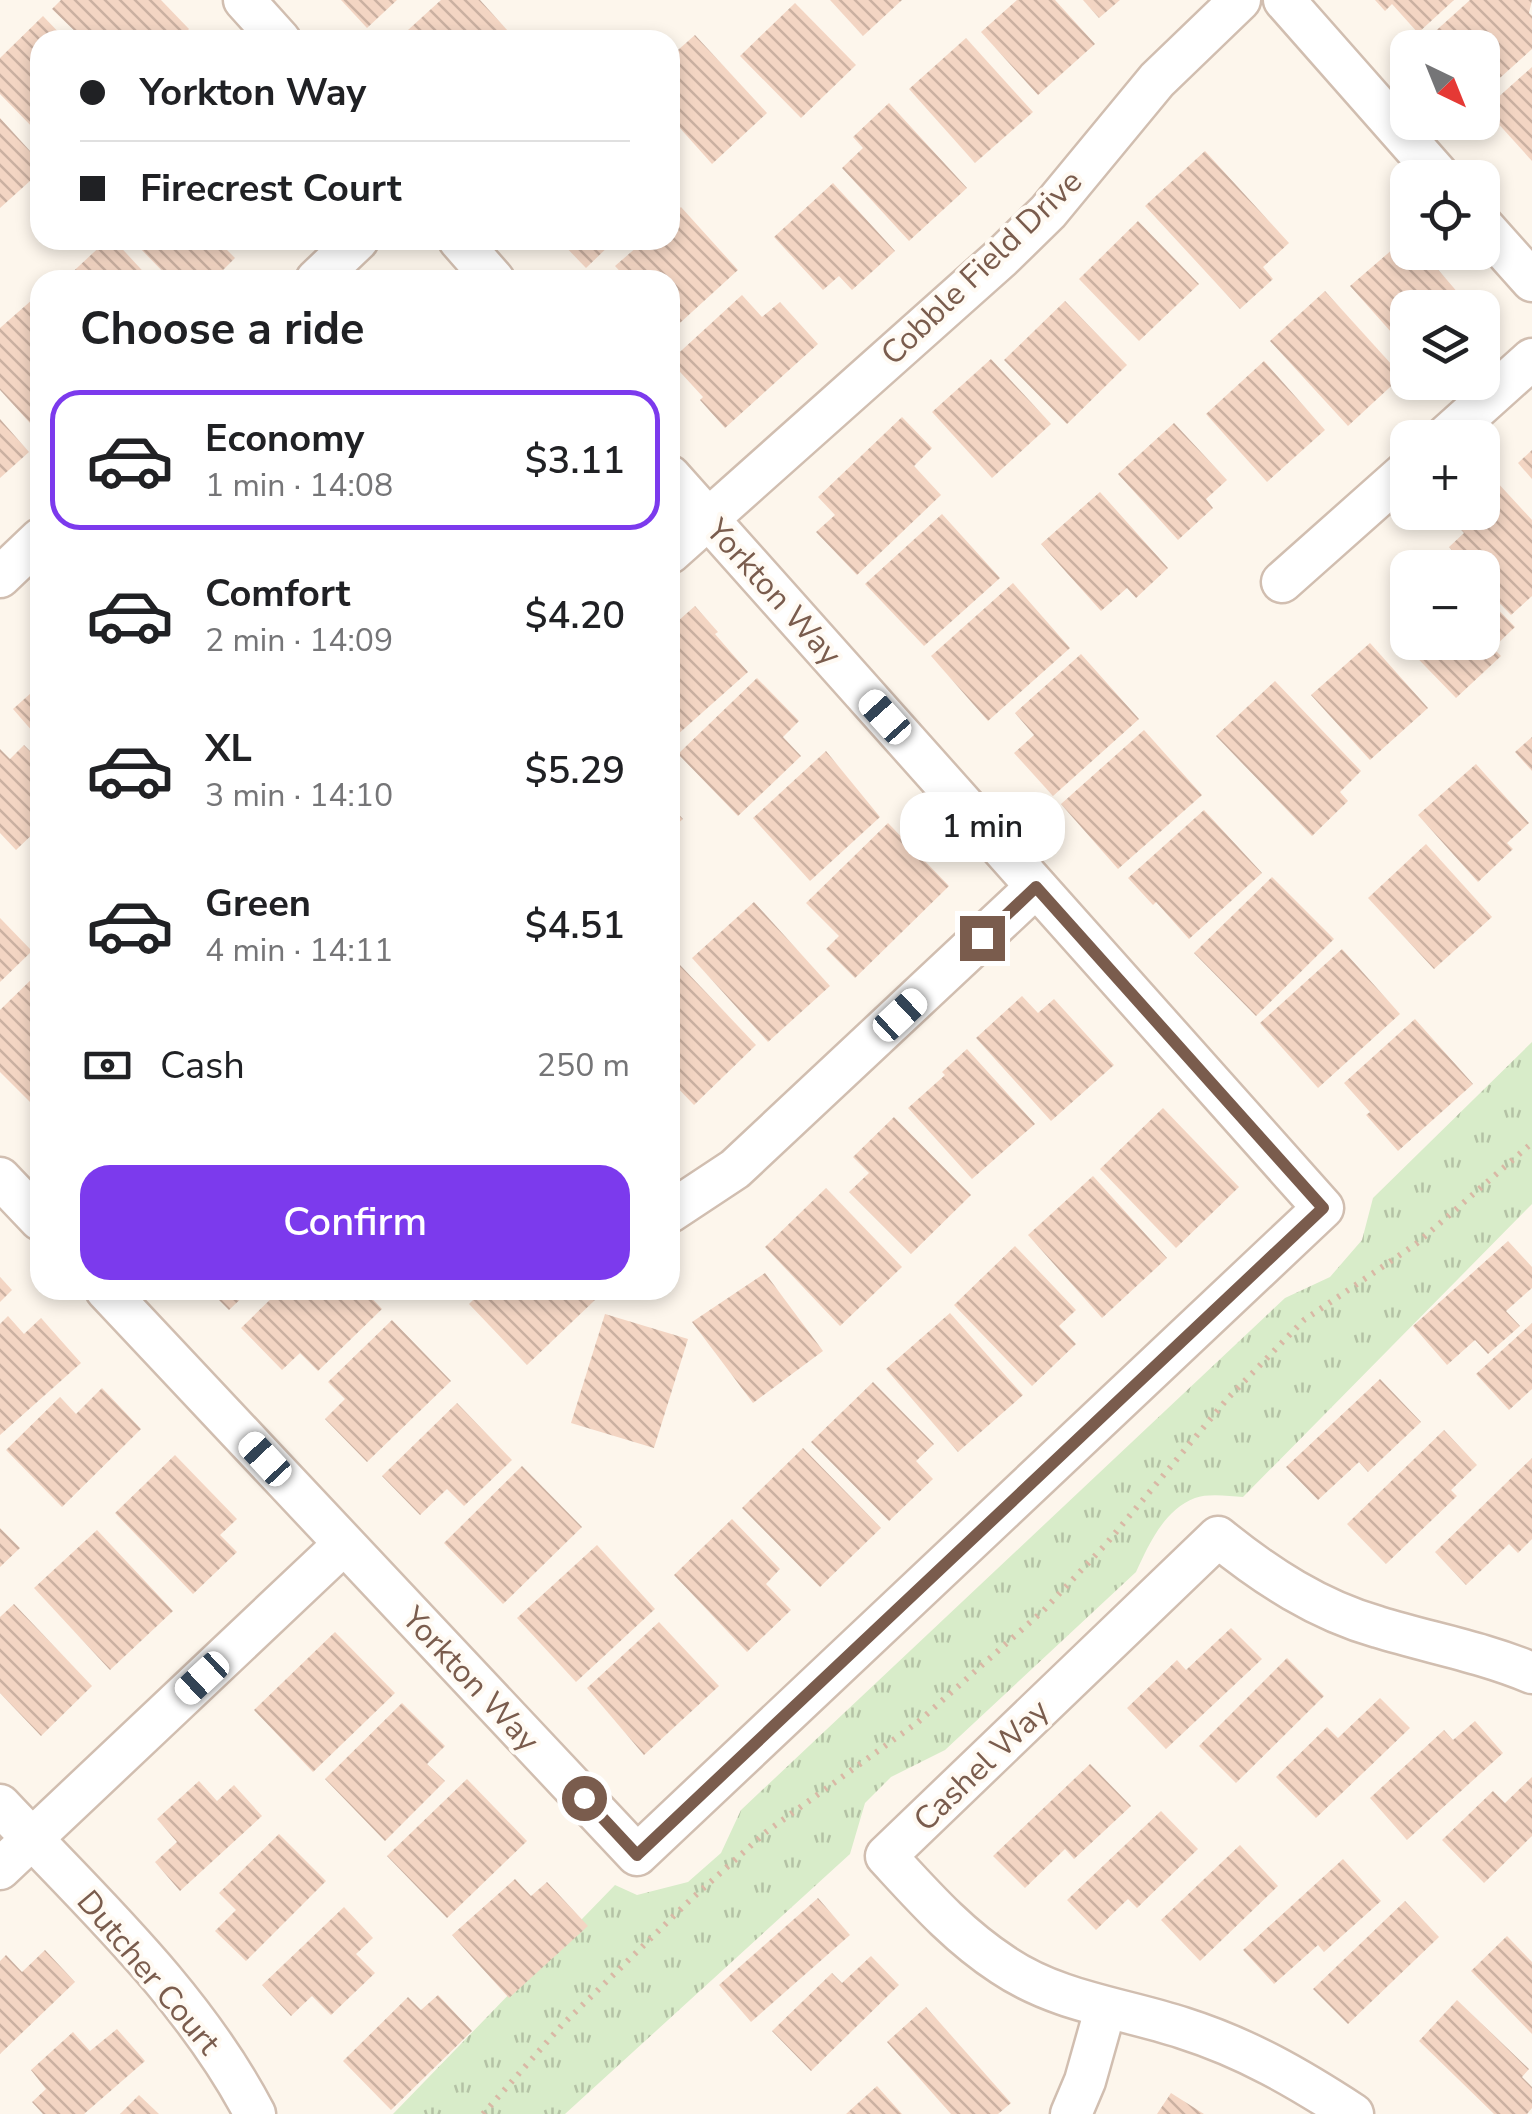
<!DOCTYPE html>
<meta charset="utf-8">
<style>
:root{--surface:#fff;--page:#f6f6f6;--text:#202124;--muted:#757577;--line:#e0e0e0;--accent:#7c3aed}
body{margin:0;font-family:"Nunito Sans",sans-serif;background:var(--page);color:var(--text);height:100vh;display:flex;flex-direction:column;font-size:38px;white-space:nowrap}
*{box-sizing:border-box;margin:0}
p{font-size:32px;color:var(--muted)}
.icon{flex:none;width:55px;height:55px;fill:none;stroke:currentColor;stroke-width:2;stroke-linecap:round;stroke-linejoin:round}
.map{position:relative;flex:1;overflow:hidden}
.panel{position:absolute;left:30px;top:270px;width:650px;height:1030px;display:flex;flex-direction:column;background:var(--surface);border-radius:30px;box-shadow:0 5px 15px #0003}
.panel>*{flex:none}
.guide{position:absolute;left:30px;top:30px;width:650px;height:220px;border-radius:30px;box-shadow:0 5px 15px #0003;display:grid;align-content:center;height:220px;padding:0 50px;background:var(--surface)}
.needle{width:65px;rotate:137deg}
.fabs{position:absolute;left:1390px;top:30px;display:grid;gap:20px}
.fabs a{display:grid;place-items:center;width:110px;height:110px;border-radius:20px;background:var(--surface);box-shadow:0 5px 15px #0003;font-size:50px}
.end{position:absolute;width:45px;height:45px;margin:-22px;border:12px solid #7a5c4d;background:#fff;box-shadow:0 0 0 5px #fff}
.from{border-radius:50%}
.bubble{position:absolute;height:70px;border-radius:30px;background:var(--surface);box-shadow:0 5px 15px #0003;font-size:32px;font-weight:600;line-height:70px;text-align:center}
.car{position:absolute;width:30px;height:60px;margin:-30px -15px;border-radius:12px;box-shadow:0 0 8px 2px #0007;background:linear-gradient(#fff 24%,#345 0 40%,#fff 0 76%,#345 0 86%,#fff 0)}
.guide b{display:flex;align-items:center;gap:35px;height:95px;font-size:38px}
.guide b+b{border-top:2px solid var(--line)}
.guide i{width:25px;height:25px;background:var(--text)}
ul{padding:0;list-style:none}
li{display:flex;align-items:center;gap:30px;height:140px;margin:0 20px 15px;padding:0 30px;border:5px solid transparent;border-radius:30px}
li div{flex:1}
li b{display:block;font-size:38px}
li em{font-style:normal;font-weight:600}
li.active{border-color:var(--accent)}
li>.icon{width:90px;height:90px;stroke-width:1.5}
h2{padding:0 50px;font-size:45px;line-height:120px}
.pay{display:flex;align-items:center;gap:25px;height:110px;padding:0 50px;font-size:38px}
.pay p{margin-inline-start:auto}
.primary-button{display:flex;gap:20px;margin-top:auto;padding:20px 50px}
.primary-button a{flex:1;height:115px;border-radius:30px;background:var(--accent);color:#fff;font-size:40px;font-weight:600;line-height:115px;text-align:center}
.map>svg:first-child{display:block}
</style>
<div class="map">
<svg width="1532" height="2114" viewBox="0 0 1532 2114">
<defs>
<pattern id="park-tufts" width="24" height="20" patternUnits="userSpaceOnUse" patternTransform="scale(2.5)"><rect width="24" height="20" fill="#d8ecc9"/><path d="M3 7l-1-3M5 7V3M7 7l1-3M15 17l-1-3M17 17v-4M19 17l1-3" fill="none" stroke="#b4c2a5"/></pattern>
<pattern id="building-back-hatch" width="6" height="6" patternUnits="userSpaceOnUse" patternTransform="scale(2.5)"><rect width="6" height="6" fill="#f3d5c3"/><path d="M-1 5l2 2M0 0l6 6M5-1l2 2" fill="none" stroke="#cab0a1"/></pattern>
</defs>
<rect width="100%" height="100%" fill="#fdf6ec"/>
<!-- park -->
<path fill="url(#park-tufts)" d="M1532 1042V1204L1243 1497C1229 1496 1208 1493 1195 1498 1164 1510 1149 1544 1136 1572L945 1750 891 1777 865 1803 850 1854 565 2114H393L615 1885 637 1895 688 1882 721 1853 741 1810 1285 1298 1330 1277 1362 1240 1373 1198Z"/>
<!-- building -->
<g fill="url(#building-back-hatch)">
<path d="M61 0H161L189 29 179 40H84L52 9Z"/>
<path d="M341 0H397L367 28Z"/>
<path d="M441 0H480L516 40H397Z"/>
<path d="M830 0H902L863 36Z"/>
<path d="M1017 0H1055L1095 44 1038 95 981 32Z"/>
<path d="M1083 0H1120L1099 18Z"/>
<path d="M1375 0H1454L1418 33 1392 4 1385 11Z"/>
<path d="M1470 0H1532L1529 13 1532 16V49L1482 94V48L1420 45Z"/>
<path d="M795 3 856 65 801 118 740 56Z"/>
<path d="M43 16 66 40H40V135L0 94V58Z"/>
<path d="M695 35 767 113 712 164 670 117V57Z"/>
<path d="M966 38 1033 112 975 163 909 89Z"/>
<path d="M1532 67V161L1485 109Z"/>
<path d="M889 103 967 188 909 241 842 168 863 148 853 137Z"/>
<path d="M0 118 40 162V172L0 208Z"/>
<path d="M1205 151 1289 243 1263 267 1273 279 1240 309 1145 206Z"/>
<path d="M833 183 895 251 852 290 839 276 823 290 774 237Z"/>
<path d="M681 207 738 270 670 332V280H628L615 266 645 240H670V217Z"/>
<path d="M1138 221 1199 284 1139 341 1079 279Z"/>
<path d="M1408 236V252H1423L1471 308H1408V351L1350 286Z"/>
<path d="M107 240H114L151 280H64Z"/>
<path d="M132 240H217L235 258 213 280H171Z"/>
<path d="M559 240H615L586 268Z"/>
<path d="M1325 291 1402 376 1348 426 1270 341Z"/>
<path d="M742 295 762 317 780 302 818 344 725 428 700 400 703 397 670 361Z"/>
<path d="M33 299 40 307V434L0 390V328Z"/>
<path d="M1065 301 1127 365 1067 424 1004 360Z"/>
<path d="M991 359 1051 424 992 478 932 412Z"/>
<path d="M1264 361 1325 430 1267 482 1206 414Z"/>
<path d="M902 417 932 448 914 466 941 495 857 575 816 532 835 515 818 497Z"/>
<path d="M0 419 29 452 0 478Z"/>
<path d="M1174 423 1227 480 1206 499 1213 508 1178 540 1118 474Z"/>
<path d="M1532 450V479L1518 463Z"/>
<path d="M1496 481 1532 520V596L1511 615 1482 585V568H1467L1449 547 1464 533 1453 521 1462 512H1482V494Z"/>
<path d="M1100 492 1168 568 1136 598 1127 588 1101 611 1041 544Z"/>
<path d="M942 514 1000 578 924 646 865 584Z"/>
<path d="M1445 554 1458 568H1430Z"/>
<path d="M1013 583 1070 648 988 721 931 656Z"/>
<path d="M1408 589V642H1482V593L1515 627 1493 648 1501 656 1456 698 1395 635 1407 624 1390 606Z"/>
<path d="M695 606 718 632 715 634 748 672 677 735 670 727V628Z"/>
<path d="M1370 643 1428 708 1370 760 1311 695Z"/>
<path d="M1081 654 1139 719 1053 796 1014 753 1034 735 1015 713Z"/>
<path d="M757 678 799 721 783 737 801 756 738 816 678 754Z"/>
<path d="M1275 681 1361 771 1340 792 1348 801 1312 836 1216 736Z"/>
<path d="M40 685V740L13 709Z"/>
<path d="M1144 730 1202 795 1118 869 1061 804Z"/>
<path d="M1532 737V771L1515 752Z"/>
<path d="M24 745 40 761V827L16 850 0 833V749L10 759Z"/>
<path d="M826 751 880 817 810 881 753 818Z"/>
<path d="M1476 764 1529 823 1507 843 1513 849 1478 882 1418 815Z"/>
<path d="M670 805 683 819 670 830Z"/>
<path d="M1204 810 1262 873 1189 939 1156 902 1153 905 1128 878Z"/>
<path d="M888 823 949 886 855 978 826 949 839 936 806 903Z"/>
<path d="M1426 844 1492 917 1434 969 1368 898Z"/>
<path d="M1272 877 1334 939 1256 1016 1194 953Z"/>
<path d="M754 902 830 986 768 1042 692 958Z"/>
<path d="M0 918 32 951 0 982Z"/>
<path d="M1342 949 1400 1014 1318 1088 1260 1023Z"/>
<path d="M680 965 756 1045 694 1105 670 1080V974Z"/>
<path d="M40 971V1092L30 1102 0 1072V1010Z"/>
<path d="M1022 996 1038 1013 1054 999 1114 1065 1051 1121 976 1038Z"/>
<path d="M1415 1019 1473 1084 1398 1151 1366 1115 1370 1112 1344 1083Z"/>
<path d="M967 1049 1035 1124 972 1179 908 1108 945 1075 942 1072Z"/>
<path d="M1163 1108 1239 1187 1176 1248 1100 1169Z"/>
<path d="M894 1117 971 1195 911 1254 849 1192 869 1173 853 1157Z"/>
<path d="M1093 1176 1167 1258 1102 1318 1028 1235Z"/>
<path d="M826 1188 902 1267 840 1326 765 1247Z"/>
<path d="M1508 1241 1532 1267V1288L1506 1311 1520 1326 1488 1354 1475 1340 1447 1365 1413 1326Z"/>
<path d="M1015 1246 1076 1310 1059 1326 1076 1344 1032 1386 954 1305Z"/>
<path d="M765 1273 823 1351 753 1403 692 1322Z"/>
<path d="M0 1277 12 1290 0 1302Z"/>
<path d="M209 1290H250L229 1310Z"/>
<path d="M280 1290H364L382 1309 318 1371 300 1353 282 1370 241 1328Z"/>
<path d="M483 1290H587L596 1299 527 1365 469 1304Z"/>
<path d="M950 1313 1023 1395 958 1452 886 1369Z"/>
<path d="M605 1314 688 1339 654 1448 571 1423Z"/>
<path d="M8 1316 24 1334 41 1318 81 1363 0 1435V1324Z"/>
<path d="M392 1320 451 1381 367 1462 325 1419 345 1399 328 1382Z"/>
<path d="M1532 1323V1389L1509 1410 1476 1374Z"/>
<path d="M1380 1379 1421 1422 1368 1472 1359 1462 1318 1500 1286 1467Z"/>
<path d="M873 1382 934 1444 916 1461 933 1479 889 1521 811 1442Z"/>
<path d="M102 1388 141 1429 62 1507 6 1450 60 1397 76 1414Z"/>
<path d="M457 1403 512 1460 464 1506 447 1489 420 1515 382 1476Z"/>
<path d="M1444 1430 1477 1465 1451 1490 1457 1496 1386 1564 1347 1524Z"/>
<path d="M803 1448 881 1528 820 1587 742 1508Z"/>
<path d="M175 1455 237 1519 220 1535 237 1552 193 1594 115 1513Z"/>
<path d="M1532 1458V1539L1518 1553 1509 1544 1466 1585 1435 1552Z"/>
<path d="M522 1466 582 1527 503 1604 444 1543Z"/>
<path d="M732 1519 780 1569 766 1584 791 1610 747 1652 674 1575Z"/>
<path d="M0 1528 20 1548 0 1567Z"/>
<path d="M97 1530 173 1611 110 1670 34 1588Z"/>
<path d="M597 1545 655 1609 576 1682 517 1618Z"/>
<path d="M14 1604 92 1686 41 1736 0 1693V1617Z"/>
<path d="M659 1622 719 1686 644 1755 587 1688Z"/>
<path d="M1231 1628 1262 1659 1166 1749 1127 1708 1177 1660 1186 1670Z"/>
<path d="M335 1632 395 1693 313 1772 254 1710Z"/>
<path d="M1287 1658 1324 1696 1236 1783 1199 1746Z"/>
<path d="M1380 1698 1410 1728 1316 1818 1276 1777 1327 1727 1338 1738Z"/>
<path d="M402 1703 445 1746 427 1764 445 1781 385 1841 325 1779Z"/>
<path d="M1475 1721 1503 1753 1407 1840 1370 1798 1444 1730 1453 1740Z"/>
<path d="M1090 1764 1131 1806 1074 1859 1065 1849 1025 1888 993 1856Z"/>
<path d="M1532 1777V1836L1484 1883 1442 1840 1493 1791 1505 1803Z"/>
<path d="M467 1779 527 1841 447 1918 387 1856Z"/>
<path d="M199 1781 217 1801 234 1785 262 1816 180 1891 155 1862 177 1842 157 1819Z"/>
<path d="M1161 1811 1198 1849 1137 1908 1128 1899 1096 1930 1067 1900Z"/>
<path d="M279 1834 326 1881 246 1961 215 1931 236 1910 219 1893Z"/>
<path d="M1240 1845 1278 1886 1200 1961 1161 1920Z"/>
<path d="M1343 1859 1381 1901 1324 1952 1318 1945 1274 1984 1243 1950Z"/>
<path d="M515 1879 531 1896 547 1882 588 1926 509 1998 452 1935Z"/>
<path d="M818 1898 850 1935 751 2022 719 1985Z"/>
<path d="M1405 1901 1439 1937 1348 2024 1313 1989Z"/>
<path d="M344 1907 373 1938 356 1954 375 1973 331 2015 312 1996 291 2016 262 1985Z"/>
<path d="M1507 1936 1532 1962V2034L1471 1971Z"/>
<path d="M45 1950 75 1982 0 2054V1961L6 1955 22 1972Z"/>
<path d="M871 1956 899 1985 811 2071 772 2031 832 1973 842 1983Z"/>
<path d="M438 1995 472 2031 391 2110 343 2061 408 1997 421 2010Z"/>
<path d="M1457 2000 1529 2069 1522 2077 1532 2087V2108L1527 2114H1494L1419 2041Z"/>
<path d="M926 2007 1011 2103 998 2114H951L887 2042Z"/>
<path d="M117 2029 145 2061 84 2114H43L32 2102 46 2089 31 2070 73 2032 90 2051Z"/>
<path d="M877 2086 902 2114H846Z"/>
<path d="M1171 2093 1204 2114H1157Z"/>
<path d="M139 2095 159 2114H120Z"/>
</g>
<g fill="none" stroke-linecap="round" stroke-linejoin="round">
<!-- street casing -->
<g stroke="#d1beb0" stroke-width="45">
<g id="street">
<path d="M244 0 280 40"/>
<path d="M1284 0 1441 178"/>
<path d="M1482 225 1532 281"/>
<path d="M459 240 494 280"/>
<path d="M316 280 358 240"/>
<path d="M1444 438 1532 359"/>
<path d="M670 553 1002 257 1048 212 1157 80 1240 0"/>
<path d="M0 577 40 539"/>
<path d="M1282 582 1408 470"/>
<path d="M0 1178 40 1220"/>
<path d="M670 1212 735 1169 1036 887"/>
<path d="M106 1290 637 1855 1323 1208 670 476"/>
<path d="M0 1805C91 1902 193 1995 255 2114"/>
<path d="M0 1869 344 1544"/>
<path d="M1071 2114 1085 2081 1105 2010"/>
<path d="M1353 2114C1298 2078 1246 2048 1183 2028 1122 2008 1058 2002 1003 1965 957 1935 923 1896 886 1856L1218 1537C1266 1576 1318 1610 1378 1627 1430 1643 1482 1652 1532 1673"/>
</g>
</g>
<!-- path -->
<path stroke="#d9b8a5" stroke-width="6" stroke-dasharray="2.5 8" stroke-linecap="butt" d="M483 2114 562 2025 687 1903 766 1832 918 1722 1044 1610 1106 1544 1228 1398 1304 1320 1416 1244 1532 1143"/>
<!-- street -->
<use href="#street" stroke="#fff" stroke-width="40"/>
</g>
<g fill="none" stroke-linecap="round" stroke-linejoin="round">
<!-- route -->
<path stroke="#7a5c4d" stroke-width="12" d="M584 1798 637 1855 1323 1208 1036 887 982 938"/>
</g>
<g text-anchor="middle" stroke-width="8" stroke-linejoin="round" paint-order="stroke">
<!-- street labels -->
<g font-size="32" fill="#7a5c4d" stroke="#fffaf3">
<text transform="translate(981 267) rotate(-44)" y="11">Cobble Field Drive</text>
<text transform="translate(774 592) rotate(48)" y="11">Yorkton Way</text>
<text transform="translate(471 1679) rotate(47)" y="11">Yorkton Way</text>
<text transform="translate(981 1765) rotate(-44)" y="11">Cashel Way</text>
<text transform="translate(149 1972) rotate(50)" y="11">Dutcher Court</text>
</g>
</g>
</svg>
<div class="fabs">
<a><svg class="needle" viewBox="-14 -14 28 28"><path d="M0-13l5 13h-10z" fill="#e53935"/><path d="M0 13l5-13h-10z" fill="#757577"/></svg></a>
<a><svg class="icon" aria-label="locate" viewBox="0 0 24 24"><circle cx="12" cy="12" r="6"/><path d="M12 2v4M12 18v4M2 12h4M18 12h4"/></svg></a>
<a><svg class="icon" aria-label="layers" viewBox="0 0 24 24"><path d="M12 4l9 5-9 5-9-5zM3 14l9 5 9-5"/></svg></a>
<a>+</a>
<a>−</a>
</div>
<i class="end from" style="left:584px;top:1798px"></i>
<i class="end" style="left:982px;top:938px"></i>
<div class="bubble" style="left:900px;top:792px;width:165px">1 min</div>
<i class="car" style="left:885px;top:717px;rotate:318deg"></i>
<i class="car" style="left:900px;top:1015px;rotate:47deg"></i>
<i class="car" style="left:265px;top:1459px;rotate:317deg"></i>
<i class="car" style="left:202px;top:1678px;rotate:227deg"></i>
<div class="guide">
<b><i class="from"></i>Yorkton Way</b>
<b><i></i>Firecrest Court</b>
</div>
<section class="panel">
<h2>Choose a ride</h2>
<ul>
<li class="active"><svg class="icon" aria-label="car" viewBox="0 0 24 24"><path d="M5 17H2v-5l4-1 3-4h7l3 4 3 1v5h-3M9 17h6M6 11h13"/><circle cx="7" cy="17" r="2"/><circle cx="17" cy="17" r="2"/></svg><div><b>Economy</b><p>1 min · 14:08</p></div><em>$3.11</em></li>
<li><svg class="icon" aria-label="car" viewBox="0 0 24 24"><path d="M5 17H2v-5l4-1 3-4h7l3 4 3 1v5h-3M9 17h6M6 11h13"/><circle cx="7" cy="17" r="2"/><circle cx="17" cy="17" r="2"/></svg><div><b>Comfort</b><p>2 min · 14:09</p></div><em>$4.20</em></li>
<li><svg class="icon" aria-label="car" viewBox="0 0 24 24"><path d="M5 17H2v-5l4-1 3-4h7l3 4 3 1v5h-3M9 17h6M6 11h13"/><circle cx="7" cy="17" r="2"/><circle cx="17" cy="17" r="2"/></svg><div><b>XL</b><p>3 min · 14:10</p></div><em>$5.29</em></li>
<li><svg class="icon" aria-label="car" viewBox="0 0 24 24"><path d="M5 17H2v-5l4-1 3-4h7l3 4 3 1v5h-3M9 17h6M6 11h13"/><circle cx="7" cy="17" r="2"/><circle cx="17" cy="17" r="2"/></svg><div><b>Green</b><p>4 min · 14:11</p></div><em>$4.51</em></li>
</ul>
<div class="pay"><svg class="icon" aria-label="cash" viewBox="0 0 24 24"><path d="M3 7h18v10H3z"/><circle cx="12" cy="12" r="2"/></svg>Cash<p>250 m</p></div>
<div class="primary-button"><a>Confirm</a></div>
</section>
</div>
